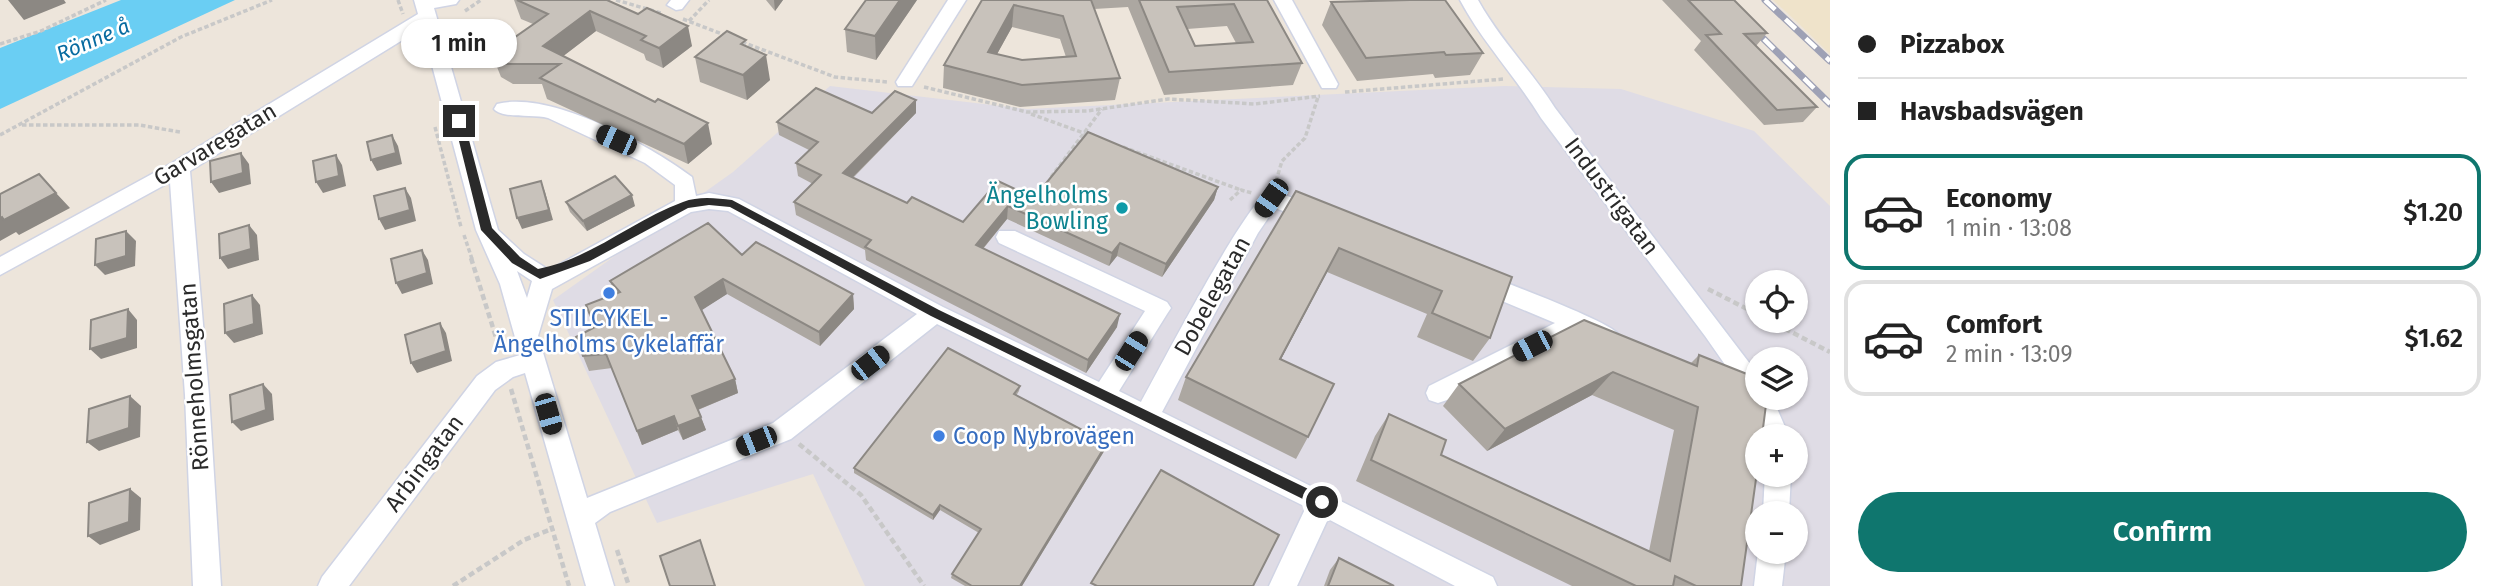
<!DOCTYPE html>
<meta charset="utf-8">
<style>
:root{--surface:#fff;--page:#f6f6f6;--text:#222;--muted:#767676;--line:#e0e0e0;--accent:#0f766e}
body{margin:0;font-family:"Fira Sans",sans-serif;background:var(--page);color:var(--text);height:100vh;display:flex;flex-direction:column;font-size:26px;white-space:nowrap}
*{box-sizing:border-box;margin:0}
p{font-size:23px;color:var(--muted)}
.icon{flex:none;width:38px;height:38px;fill:none;stroke:currentColor;stroke-width:2;stroke-linecap:round;stroke-linejoin:round}
.map{position:relative;flex:1;overflow:hidden}
.details{display:flex;flex-direction:column;background:var(--surface);width:665px}
.details>*{flex:none}
.top-card{display:grid;align-content:center;height:154px;padding:0 28px;background:var(--surface)}
.fabs{position:absolute;left:1745px;top:270px;display:grid;gap:14px}
.fabs a{display:grid;place-items:center;width:63px;height:63px;border-radius:50%;background:var(--surface);box-shadow:0 2px 5px #0004;font-size:35px}
.end{position:absolute;width:32px;height:32px;margin:-16px;border:9px solid #2a2a2a;background:#fff;box-shadow:0 0 0 4px #fff}
.from{border-radius:50%}
.bubble{position:absolute;height:49px;border-radius:24px;background:var(--surface);box-shadow:0 2px 5px #0004;font-size:23px;font-weight:600;line-height:49px;text-align:center}
.car{position:absolute;width:21px;height:42px;margin:-21px -10px;border-radius:9px;box-shadow:0 0 5px 2px #0007;background:linear-gradient(#222 24%,#8ab4d8 0 40%,#222 0 76%,#8ab4d8 0 86%,#222 0)}
.top-card b{display:flex;align-items:center;gap:24px;height:66px;font-size:26px}
.top-card b+b{border-top:2px solid var(--line)}
.top-card i{width:18px;height:18px;background:var(--text)}
ul{padding:0;list-style:none}
li{display:flex;align-items:center;gap:21px;height:116px;margin:0 14px 10px;padding:0 14px;border:4px solid var(--line);border-radius:21px}
li div{flex:1}
li b{display:block;font-size:26px}
li em{font-style:normal;font-weight:600}
li.on{border-color:var(--accent)}
li>.icon{width:63px;height:63px;stroke-width:1.5}
.action{display:flex;gap:14px;margin-top:auto;padding:14px 28px}
.action a{flex:1;height:80px;border-radius:42px;background:var(--accent);color:#fff;font-size:28px;font-weight:600;line-height:80px;text-align:center}
main{display:flex;flex:1;min-height:0}
.map>svg:first-child{display:block}
</style>
<main>
<div class="map">
<svg width="1830" height="586" viewBox="0 0 1830 586">
<rect width="100%" height="100%" fill="#ede5db"/>
<!-- industrial -->
<path fill="#dfdce5" fill-rule="evenodd" d="M830 86 1027 109 1504 86 1621 89 1754 131 1830 206V586H865L813 474 657 523 553 300 733 172ZM1757 282H1796V320H1757ZM1757 359H1796V397H1757ZM1757 436H1796V474H1757ZM1757 513H1796V551H1757Z"/>
<!-- education -->
<path fill="#efe3ca" d="M1773 0H1830V54L1797 22Z"/>
<!-- water -->
<path fill="#6acef3" d="M121 0H235L0 109V48Z"/>
<g fill="none" stroke-linecap="round" stroke-linejoin="round">
<!-- minor casing -->
<g stroke="#d0d4e4" stroke-width="3">
<g id="minor">
<path d="M414 0H459L456 4 434 8 498 230 524 254 549 270 675 201V185L645 163 548 118C533 114 502 119 494 109L497 104C551 90 649 145 692 177L696 196 709 193 739 199 943 307 1099 382 1145 311 999 243 996 237 999 231H1015L1167 302 1171 308 1167 314 1119 391 1141 402C1159 370 1248 197 1271 190L1323 209 1326 215 1323 221 1315 223 1275 208 1258 233 1162 412 1493 577 1497 586H1455L1328 519 1297 586H1269L1306 507 937 324 791 439 610 512 595 523 614 586H586L525 373 513 377 495 390 349 586H318L322 577 477 376 496 362 520 355 500 284 476 230 422 28 190 171 209 395 221 586H193L185 395 170 182 0 275V257L172 163 418 14ZM709 209 728 211 917 314 773 423 587 498 538 336 552 289 691 212ZM517 271 532 281 527 298Z"/>
<path d="M671 0H689L682 9 676 10 667 5Z"/>
<path d="M948 0H966L912 86H898L896 82Z"/>
<path d="M1274 0H1292L1338 84 1336 88H1322Z"/>
<path d="M1460 0H1478C1500 40 1531 70 1555 108L1757 373V397H1772L1789 436H1763L1749 399 1705 336 1541 118C1516 77 1483 43 1460 0Z"/>
<path d="M1479 273C1500 280 1611 322 1618 334L1614 341 1606 343 1579 333 1447 400 1438 403 1429 400 1426 393 1429 386 1555 323 1471 288 1468 282 1471 276Z"/>
<path d="M1765 474H1791L1789 513H1763Z"/>
<path d="M1758 551H1786L1782 586H1754Z"/>
</g>
</g>
<!-- path-far1 -->
<g stroke="#c8c8c8" stroke-width="3.5" stroke-dasharray="4.5 2.5" stroke-linecap="butt">
<path d="M398 0 403 14"/>
<path d="M616 0 661 13"/>
<path d="M465 11 481 0"/>
<path d="M683 19 727 36"/>
<path d="M689 21 709 0"/>
<path d="M742 42 835 77 887 82"/>
<path d="M0 44 41 31 106 0"/>
<path d="M924 87 1027 112 1087 111 1168 99 1255 104 1320 96"/>
<path d="M1345 92 1504 79"/>
<path d="M1031 114 1092 136"/>
<path d="M22 125H139L180 132"/>
<path d="M435 127 461 227"/>
<path d="M0 135 181 37 272 0"/>
<path d="M1123 147 1241 190"/>
<path d="M1051 177 1102 109"/>
<path d="M1276 181 1282 161 1305 138 1318 97"/>
<path d="M1230 200 1241 190 1252 193"/>
<path d="M464 235 472 259"/>
</g>
<!-- path -->
<g stroke="#c8c8c8" stroke-width="4.5" stroke-dasharray="6 3.5" stroke-linecap="butt">
<path d="M471 258 500 350"/>
<path d="M1708 289 1757 314"/>
<path d="M1768 320 1830 352"/>
<path d="M511 389 569 586"/>
<path d="M799 444 861 495 924 586"/>
<path d="M617 550 629 586"/>
<path d="M453 586 524 540 554 528"/>
</g>
<!-- minor -->
<use href="#minor" fill="#fff" fill-rule="evenodd"/>
<!-- rail casing -->
<g stroke="#9ea1b5" stroke-width="7">
<g id="rail">
<path d="M1724 0 1830 104"/>
<path d="M1765 0 1830 61"/>
</g>
</g>
<!-- rail -->
<use href="#rail" stroke="#fff" stroke-width="4.5" stroke-dasharray="14" stroke-linecap="butt"/>
</g>
<!-- wall -->
<g fill="#aca7a1" fill-rule="evenodd">
<path d="M514 0H607L692 46 663 68 646 60 644 54 596 31 563 56 712 144 688 164 547 99 542 84H513L501 77 493 57 533 24 521 19Z"/>
<path d="M766 0H783L775 11Z"/>
<path d="M917 0 876 60 847 52 845 29Z"/>
<path d="M982 0H1267L1302 63 1293 85 1164 95 1128 7 1094 9 1120 78 1115 100 1020 107 943 88 944 65ZM1227 26 1236 43 1195 46 1187 29ZM1012 27 1060 39 1066 57 1022 60 997 54Z"/>
<path d="M1385 0H1445L1483 53 1470 75 1435 78 1433 74 1357 81 1322 25 1331 2Z"/>
<path d="M1662 0H1734L1767 33 1756 46 1817 107 1803 122 1764 125 1694 50 1701 41Z"/>
<path d="M747 46 770 80 747 100 700 82 695 57Z"/>
<path d="M872 113H916L853 178 907 203 963 222 1034 198 1218 187 1214 200 1162 277 1117 256 1109 266 1007 219 983 249 1117 327 1086 373 866 260 865 250 796 215 794 202 813 184 798 176 796 163 809 150 779 135 777 122Z"/>
<path d="M1296 191 1512 277 1490 338 1473 361 1417 337 1427 314 1327 272 1281 359 1308 437 1296 459 1178 400 1186 377Z"/>
<path d="M566 202 635 206 587 231 570 212Z"/>
<path d="M742 255 853 294 854 309 820 346 727 294 701 310 735 379 738 393 698 410 706 430 683 440 678 430 642 445 612 368 589 371 583 356 595 327 615 294 610 281Z"/>
<path d="M1699 355 1741 586H1572L1356 481 1375 436 1389 414 1441 455 1649 551 1674 430 1592 395 1487 451 1443 406 1459 384 1691 363Z"/>
<path d="M1020 386 1019 391 1016 396 1106 448 1022 586H965L951 578 952 574 979 533 940 510 933 520 854 473V468Z"/>
<path d="M1339 558 1394 586H1324L1330 570Z"/>
</g>
<!-- shaded-wall -->
<g fill="#8c8883">
<path d="M8 0H64L66 3 24 20Z"/>
<path d="M774 0H783L775 11Z"/>
<path d="M900 0H917L876 60 875 36Z"/>
<path d="M1014 5 1012 27 986 74 988 52Z"/>
<path d="M590 11 596 31 553 64 543 46Z"/>
<path d="M688 26 692 46 663 68 659 48Z"/>
<path d="M766 55 770 80 747 100 743 75Z"/>
<path d="M916 100V113L844 186 843 173Z"/>
<path d="M708 123 712 144 688 164 684 144Z"/>
<path d="M392 135 398 146 402 164 377 171 371 160Z"/>
<path d="M241 153 249 164 251 184 219 193 211 182Z"/>
<path d="M336 155 342 165 346 186 323 193 316 182Z"/>
<path d="M541 181 545 192 553 220 522 229 517 218Z"/>
<path d="M1218 187 1214 200 1162 277 1166 264Z"/>
<path d="M405 188 411 198 416 221 385 230 379 219Z"/>
<path d="M56 193 70 208 19 235 16 232 0 241V218Z"/>
<path d="M632 195 635 206 587 231 583 221Z"/>
<path d="M1008 206 1007 219 975 258 976 245Z"/>
<path d="M249 225 257 235 259 260 228 269 220 258Z"/>
<path d="M126 231 136 241 135 266 105 275 95 265Z"/>
<path d="M1120 243 1117 256 1109 266 1112 253Z"/>
<path d="M1339 248 1327 272 1269 382 1280 359Z"/>
<path d="M422 250 428 260 433 284 402 294 396 283Z"/>
<path d="M723 279 727 294 699 312 695 297Z"/>
<path d="M853 294 854 309 820 346 819 332Z"/>
<path d="M252 295 260 305 263 334 234 343 225 333Z"/>
<path d="M128 309 137 320V348L101 359 90 349Z"/>
<path d="M1120 314 1117 327 1086 373 1088 360Z"/>
<path d="M440 323 446 333 452 361 417 373 411 363Z"/>
<path d="M1613 372 1592 395 1487 451 1505 429Z"/>
<path d="M735 379 738 393 697 410 692 396Z"/>
<path d="M263 384 272 394 274 420 241 431 232 422Z"/>
<path d="M130 396 141 406 140 437 99 451 87 442Z"/>
<path d="M674 416 678 430 642 445 637 431Z"/>
<path d="M701 417 706 430 683 440 678 426Z"/>
<path d="M1107 443 1106 448 1022 586H1020Z"/>
<path d="M130 489 141 498 140 530 100 545 88 536Z"/>
<path d="M940 505V510L933 520V515Z"/>
</g>
<!-- building -->
<g fill="#c8c2bb" stroke="#8c8883" stroke-width="2" fill-rule="evenodd">
<path d="M517 0H607L638 14 647 8 688 26 659 48 641 40 646 36 590 11 543 46 655 102 658 99 708 123 684 144 540 78 560 64H505L493 57 501 47 548 14Z"/>
<path d="M866 0H900L875 36 845 29Z"/>
<path d="M982 0H1091L1120 78 1022 85 944 65ZM1014 5 1063 16 1076 56 1022 60 988 52Z"/>
<path d="M1139 0H1267L1302 63 1169 72ZM1234 4 1253 42 1195 46 1177 7Z"/>
<path d="M1410 0H1445L1483 53 1446 55 1444 52 1366 58 1331 2Z"/>
<path d="M1688 0H1734L1767 33 1744 34 1817 107 1777 110 1706 35 1721 34Z"/>
<path d="M727 31 746 40 741 44 766 55 743 75 695 57Z"/>
<path d="M816 88 872 113 895 91 916 100 843 173 907 203 912 197 963 222 998 181 1034 198 1088 132 1218 187 1166 264 1120 243 1112 253 1008 206 976 245 1120 314 1088 360 865 247 871 240 794 202 821 175 796 163 818 142 777 122Z"/>
<path d="M392 135 396 153 371 160 367 142Z"/>
<path d="M241 153 243 173 211 182 210 161Z"/>
<path d="M336 155 339 176 316 182 313 161Z"/>
<path d="M39 174 56 193 4 220 2 217 0 218V194Z"/>
<path d="M615 176 632 195 583 221 566 202Z"/>
<path d="M541 181 549 210 517 218 510 189Z"/>
<path d="M405 188 410 210 379 219 374 196Z"/>
<path d="M1296 191 1512 277 1490 338 1432 313 1442 291 1339 248 1280 359 1334 384 1308 437 1186 377Z"/>
<path d="M708 223 742 255 756 242 853 294 819 332 723 279 695 297 735 379 692 396 701 417 678 426 674 416 637 431 606 354 583 356 576 337 595 327 586 305 620 292 610 281Z"/>
<path d="M249 225 251 249 220 258 219 234Z"/>
<path d="M126 231V256L95 265 96 239Z"/>
<path d="M422 250 427 273 396 283 391 259Z"/>
<path d="M252 295 254 324 225 333 224 304Z"/>
<path d="M128 309 127 338 90 349 91 320Z"/>
<path d="M1584 320 1697 366 1699 355 1757 378V397H1767L1762 436H1757V472L1741 586H1696L1675 576 1673 586H1636L1371 460 1389 414 1446 440 1441 455 1670 561 1698 407 1613 372 1505 429 1459 384Z"/>
<path d="M440 323 446 351 411 363 405 335Z"/>
<path d="M948 348 1020 386 1014 394 1107 443 1020 586H972L952 574 981 529 940 505 933 515 854 468Z"/>
<path d="M263 384 266 410 232 422 230 395Z"/>
<path d="M130 396 129 428 87 442 89 409Z"/>
<path d="M1161 470 1279 535 1253 586H1097L1091 583Z"/>
<path d="M130 489 129 522 88 536 89 503Z"/>
<path d="M700 540 715 586H670L660 556Z"/>
<path d="M1339 558 1394 586H1328Z"/>
</g>
<!-- route -->
<path fill="#2a2a2a" d="M459 118 464 121 492 228 520 257 538 269C591 259 633 220 683 202 698 196 716 198 732 200L939 310 1327 498 1329 502 1322 508 1317 506 931 316 730 207 709 205 688 208 590 261 540 279 512 263 481 230 454 121Z"/>
<!-- markers -->
<circle fill="#0f9aa8" stroke="#fff" stroke-width="2.5" cx="1122" cy="208" r="7"/>
<g fill="#3f7fe0" stroke="#fff" stroke-width="2.5">
<circle cx="609" cy="293" r="7"/>
<circle cx="939" cy="436" r="7"/>
</g>
<g text-anchor="middle" stroke-width="5" stroke-linejoin="round" paint-order="stroke">
<!-- far-water labels -->
<g font-size="21" font-style="italic" fill="#086ba0" stroke="#fff">
<text transform="translate(93 40) rotate(-23)" y="7">Rönne å</text>
</g>
<!-- street labels -->
<g font-size="23" fill="#2a2a2a" stroke="#fff">
<text transform="translate(215 144) rotate(-31)" y="8">Garvaregatan</text>
<text transform="translate(1612 196) rotate(53)" y="8">Industrigatan</text>
<text transform="translate(1212 296) rotate(-61)" y="8">Dobelegatan</text>
<text transform="translate(194 377) rotate(-94)" y="8">Rönneholmsgatan</text>
<text transform="translate(424 463) rotate(-53)" y="8">Arbingatan</text>
</g>
<!-- culture labels -->
<g font-size="23" fill="#0d838f" stroke="#fff" text-anchor="end">
<text x="1108" y="203">Ängelholms<tspan x="1108" dy="26">Bowling</tspan></text>
</g>
<!-- shop labels -->
<g font-size="23" fill="#366cbe" stroke="#fff">
<text x="609" y="326">STILCYKEL -<tspan x="609" dy="26">Ängelholms Cykelaffär</tspan></text>
<text x="953" y="444" text-anchor="start">Coop Nybrovägen</text>
</g>
</g>
</svg>
<div class="fabs">
<a><svg class="icon" aria-label="locate" viewBox="0 0 24 24"><circle cx="12" cy="12" r="6"/><path d="M12 2v4M12 18v4M2 12h4M18 12h4"/></svg></a>
<a><svg class="icon" aria-label="layers" viewBox="0 0 24 24"><path d="M12 4l9 5-9 5-9-5zM3 14l9 5 9-5"/></svg></a>
<a>+</a>
<a>−</a>
</div>
<i class="end from" style="left:1322px;top:502px"></i>
<i class="end" style="left:459px;top:121px"></i>
<div class="bubble" style="left:401px;top:19px;width:116px">1 min</div>
<i class="car" style="left:616px;top:140px;rotate:294deg"></i>
<i class="car" style="left:1271px;top:198px;rotate:215deg"></i>
<i class="car" style="left:1532px;top:346px;rotate:243deg"></i>
<i class="car" style="left:1131px;top:351px;rotate:32deg"></i>
<i class="car" style="left:870px;top:363px;rotate:52deg"></i>
<i class="car" style="left:548px;top:414px;rotate:164deg"></i>
<i class="car" style="left:756px;top:441px;rotate:248deg"></i>
</div>
<section class="details">
<div class="top-card">
<b><i class="from"></i>Pizzabox</b>
<b><i></i>Havsbadsvägen</b>
</div>
<ul>
<li class="on"><svg class="icon" aria-label="car" viewBox="0 0 24 24"><path d="M5 17H2v-5l4-1 3-4h7l3 4 3 1v5h-3M9 17h6M6 11h13"/><circle cx="7" cy="17" r="2"/><circle cx="17" cy="17" r="2"/></svg><div><b>Economy</b><p>1 min · 13:08</p></div><em>$1.20</em></li>
<li><svg class="icon" aria-label="car" viewBox="0 0 24 24"><path d="M5 17H2v-5l4-1 3-4h7l3 4 3 1v5h-3M9 17h6M6 11h13"/><circle cx="7" cy="17" r="2"/><circle cx="17" cy="17" r="2"/></svg><div><b>Comfort</b><p>2 min · 13:09</p></div><em>$1.62</em></li>
</ul>
<div class="action"><a>Confirm</a></div>
</section>
</main>
